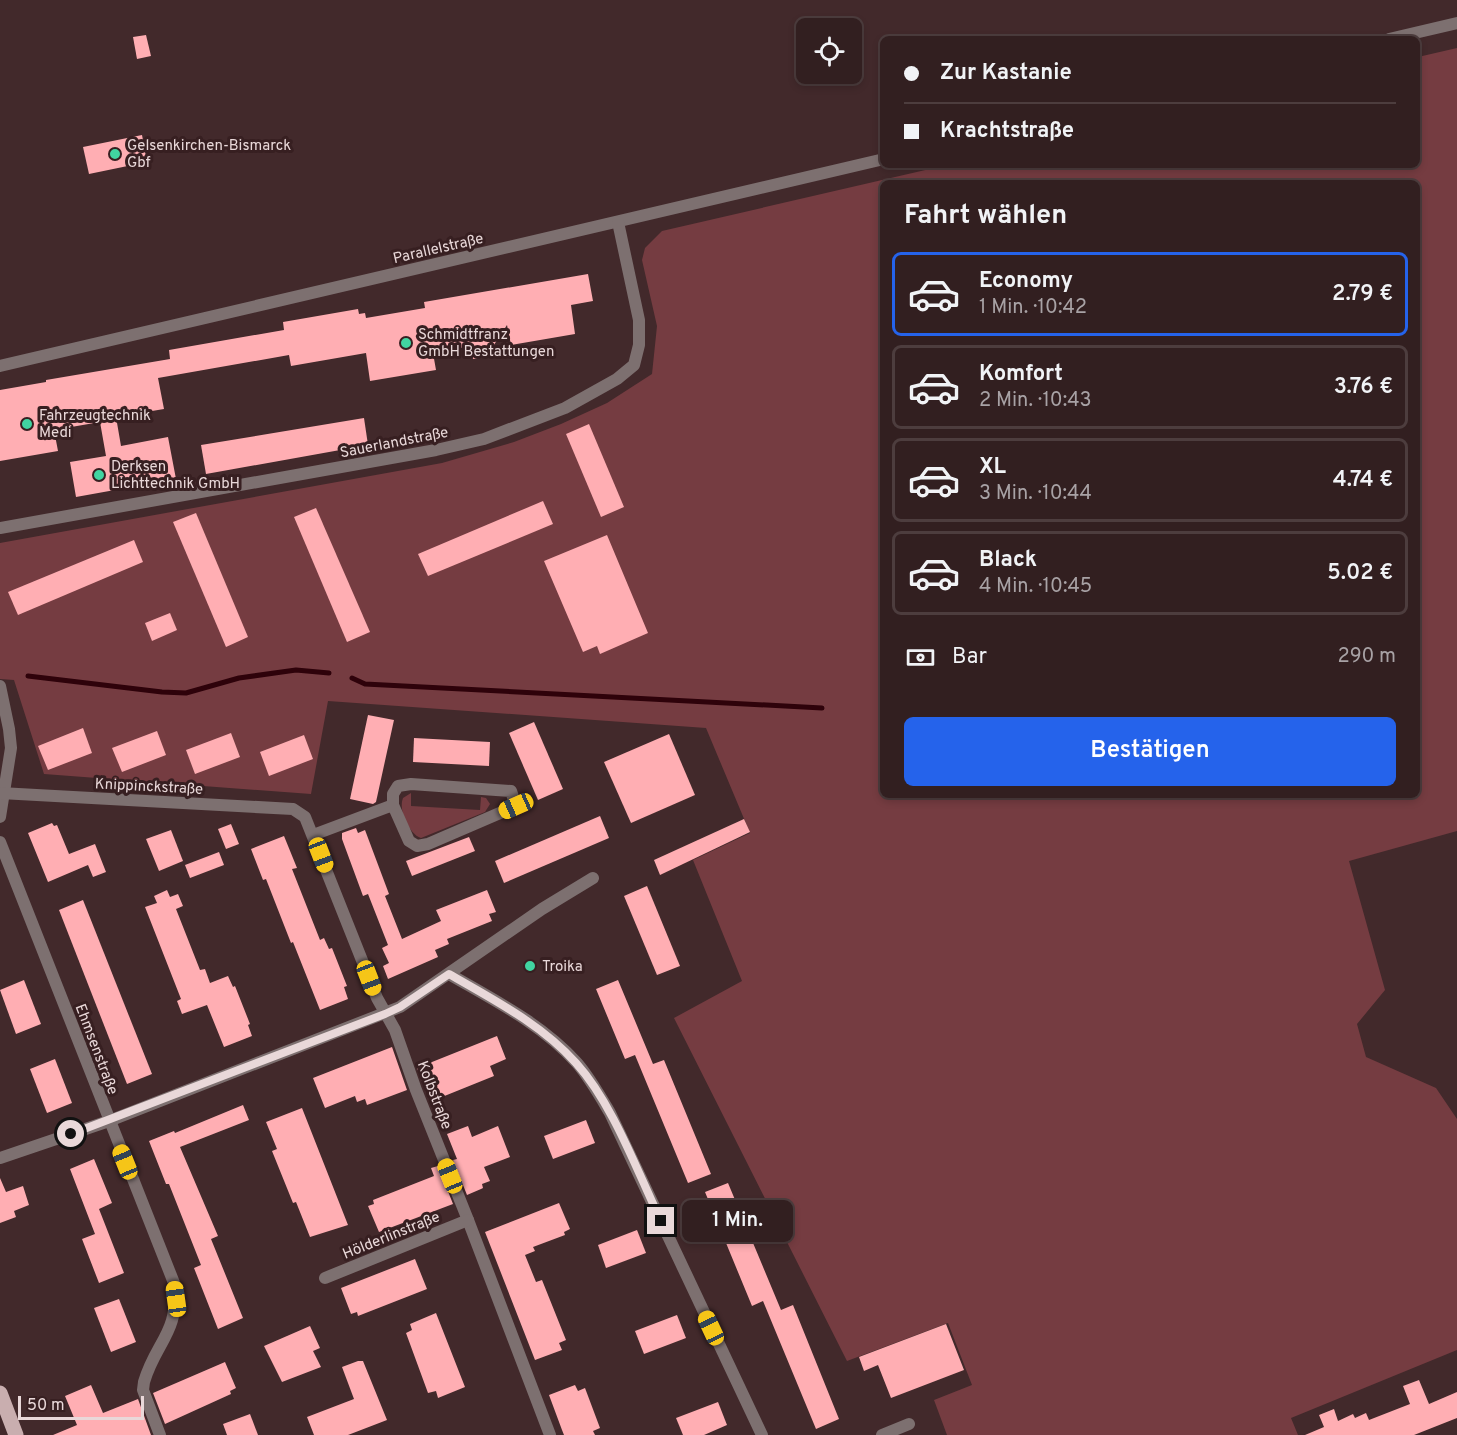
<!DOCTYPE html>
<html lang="de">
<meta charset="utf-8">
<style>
:root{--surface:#321f20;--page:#3a2729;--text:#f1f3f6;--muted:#a8a2a5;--line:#4d3d3e;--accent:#2563eb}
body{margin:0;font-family:Overpass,sans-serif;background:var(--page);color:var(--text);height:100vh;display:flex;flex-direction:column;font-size:22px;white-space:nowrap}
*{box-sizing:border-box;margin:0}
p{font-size:20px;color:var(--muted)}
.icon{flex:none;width:33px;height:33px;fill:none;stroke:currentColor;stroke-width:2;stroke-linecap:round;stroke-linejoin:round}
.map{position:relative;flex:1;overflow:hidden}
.details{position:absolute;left:880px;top:180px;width:540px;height:618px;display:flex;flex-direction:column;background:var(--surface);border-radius:9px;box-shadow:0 3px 9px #0003,0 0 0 2px var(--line)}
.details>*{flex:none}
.top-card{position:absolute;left:880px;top:36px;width:540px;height:132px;border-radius:9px;box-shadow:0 3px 9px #0003,0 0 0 2px var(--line);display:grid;align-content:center;height:132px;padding:0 24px;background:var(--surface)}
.fabs{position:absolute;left:796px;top:18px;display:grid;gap:12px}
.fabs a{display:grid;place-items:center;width:66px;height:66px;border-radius:9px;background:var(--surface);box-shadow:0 3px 9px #0003,0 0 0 2px var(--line);font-size:30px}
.scale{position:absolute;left:18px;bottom:15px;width:126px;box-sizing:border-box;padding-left:6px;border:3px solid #e9d8d9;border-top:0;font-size:16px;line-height:21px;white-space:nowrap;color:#e9d8d9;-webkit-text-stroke:4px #371f21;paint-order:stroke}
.end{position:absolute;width:27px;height:27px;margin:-14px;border:8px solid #e9d8d9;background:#111;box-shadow:0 0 0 3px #111}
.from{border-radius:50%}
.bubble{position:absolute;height:42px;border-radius:9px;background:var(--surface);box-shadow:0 3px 9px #0003,0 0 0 2px var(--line);font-size:20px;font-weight:600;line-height:42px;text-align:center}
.car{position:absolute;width:18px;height:36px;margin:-18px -9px;border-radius:8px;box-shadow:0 0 4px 2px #0007;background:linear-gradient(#f5c518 24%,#345 0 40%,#f5c518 0 76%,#345 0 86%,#f5c518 0)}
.top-card b{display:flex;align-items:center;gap:21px;height:57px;font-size:22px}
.top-card b+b{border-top:2px solid var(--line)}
.top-card i{width:15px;height:15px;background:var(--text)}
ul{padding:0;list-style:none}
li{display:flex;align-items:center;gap:18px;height:84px;margin:0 12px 9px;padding:0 12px;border:3px solid var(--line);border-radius:9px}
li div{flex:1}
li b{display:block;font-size:22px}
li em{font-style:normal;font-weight:600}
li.on{border-color:var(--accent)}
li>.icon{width:54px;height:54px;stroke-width:1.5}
h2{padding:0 24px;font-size:27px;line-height:72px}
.pay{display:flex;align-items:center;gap:15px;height:66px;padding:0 24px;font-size:22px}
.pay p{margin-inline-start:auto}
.primary-button{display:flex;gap:12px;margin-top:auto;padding:12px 24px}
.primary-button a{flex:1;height:69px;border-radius:9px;background:var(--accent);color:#fff;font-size:24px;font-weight:600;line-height:69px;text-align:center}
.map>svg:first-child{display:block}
</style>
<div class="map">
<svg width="1457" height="1435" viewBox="0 0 1457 1435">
<rect width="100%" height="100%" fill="#42292b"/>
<!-- green -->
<g fill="#753c41" fill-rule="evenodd">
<path d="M1457 48V831L1349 861 1385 990 1357 1024 1366 1057 1436 1088 1457 1119V1350L1291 1418 1298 1435H947L934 1400 972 1385 948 1323 847 1361 674 1018 742 981 693 860 750 833 706 728 328 701 311 794 44 774 14 680 0 679V543L442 463 514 442 561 424 607 403 652 374 657 326 642 260 645 248 662 231 947 165H1418V57ZM884 183H1418V795H884Z"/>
<path d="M411 793V806L480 810 481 797 486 798 490 804 485 812 421 838C409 834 398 810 403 798Z"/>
</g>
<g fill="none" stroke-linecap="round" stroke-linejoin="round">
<!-- stream -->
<g stroke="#2e020a" stroke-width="5">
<path d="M28 676 162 692 186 693 239 678 296 670 329 673"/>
<path d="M352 678 365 684 822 708"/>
</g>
</g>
<!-- building -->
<g fill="#ffaeb3">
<path d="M146 35 151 56 137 59 133 37Z"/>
<path d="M142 135 147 162 89 174 83 147Z"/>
<path d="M588 274 593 301 571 305 575 334 511 345 507 325 486 357 473 359 471 346 433 353 436 370 370 381 366 353 291 366 289 355 158 378 164 409 116 417 121 446 168 437 176 479 76 497 70 462 106 456 100 422 54 430 58 451 0 461V390L46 382V380L170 359 169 350 284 330 283 322 358 309 359 314 365 313 366 318 425 308 424 302Z"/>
<path d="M364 418 368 445 206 474 201 445Z"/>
<path d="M589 424 624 507 601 517 566 434Z"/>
<path d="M543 501 553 524 428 576 418 554Z"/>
<path d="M316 508 370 632 347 642 294 517Z"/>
<path d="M196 513 248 637 226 647 173 522Z"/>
<path d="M607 535 648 633 600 654 597 646 583 652 544 561Z"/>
<path d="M134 540 143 562 18 615 8 592Z"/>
<path d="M170 613 177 630 152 641 145 623Z"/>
<path d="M368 715 394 720 376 802 373 804 350 799Z"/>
<path d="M534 722 563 789 538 800 509 733Z"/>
<path d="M83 728 92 753 48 770 38 746Z"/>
<path d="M157 731 166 755 122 772 112 748Z"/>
<path d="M231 733 240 757 195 774 186 750Z"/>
<path d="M669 734 695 795 631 823 604 762Z"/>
<path d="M304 735 313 759 269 776 260 752Z"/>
<path d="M414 738 490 742 489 766 413 762Z"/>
<path d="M600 816 609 838 504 883 495 861Z"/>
<path d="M744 819 750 832 660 875 654 860Z"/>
<path d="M52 823 54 826 57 825 69 854 95 844 106 872 93 877 88 865 48 882 28 833Z"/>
<path d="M231 824 239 844 226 849 218 829Z"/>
<path d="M356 828 358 833 365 830 389 894 385 896 402 939 441 921 436 910 487 890 496 912 489 914 492 921 447 939 449 944 435 950 438 957 388 979 383 966 389 963 382 948 388 945 368 894 363 896 342 839V833Z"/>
<path d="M171 830 183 861 159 871 146 839Z"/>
<path d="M284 836 297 868 292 869 320 940 324 938 329 949 332 948 347 986 344 987 348 999 320 1010 293 942 291 943 266 879 263 880 251 849Z"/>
<path d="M469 837 475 851 412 876 406 861Z"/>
<path d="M219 852 224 865 190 878 185 865Z"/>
<path d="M647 886 680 966 657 975 624 896Z"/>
<path d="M167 890 170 897 178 894 183 906 176 909 200 970 205 969 210 983 228 976 233 987 235 986 250 1024 248 1025 252 1036 224 1047 207 1005 182 1014 177 1001 181 999 145 907 157 903 154 896Z"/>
<path d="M83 900 152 1074 127 1084 59 910Z"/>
<path d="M24 980 41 1024 16 1034 0 990Z"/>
<path d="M618 980 653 1064 664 1060 711 1174 688 1183 635 1055 625 1059 596 989Z"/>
<path d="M497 1036 506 1059 490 1066 494 1076 437 1099 433 1088 430 1089 427 1082 423 1084 417 1068Z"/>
<path d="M392 1047 407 1090 367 1105 365 1099 357 1102 355 1096 325 1108 313 1078Z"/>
<path d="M55 1059 72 1103 47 1113 30 1069Z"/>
<path d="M243 1105 249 1120 180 1147 218 1236 211 1239 243 1318 218 1329 194 1268 201 1265 169 1184H166L149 1141 174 1131 175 1133Z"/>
<path d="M302 1108 348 1225 310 1237 296 1202 293 1203 272 1151 277 1149 266 1122Z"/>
<path d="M586 1120 595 1143 553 1159 544 1136Z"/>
<path d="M468 1126 472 1137 498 1126 510 1157 484 1167 490 1181 482 1184 483 1188 481 1189 467 1195 453 1160 457 1159 447 1134Z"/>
<path d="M94 1159 112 1203 99 1209 124 1273 99 1283 82 1239 95 1234 70 1169Z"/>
<path d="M438 1166 453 1204 379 1232 368 1206 374 1204 373 1200 434 1176 431 1168Z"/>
<path d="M0 1178 6 1192 23 1186 29 1205 14 1211 16 1217 0 1223Z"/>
<path d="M728 1183 781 1310 793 1305 839 1419 816 1429 763 1301 752 1306 705 1192Z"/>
<path d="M559 1203 570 1229 564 1232 565 1235 533 1247 535 1251 525 1255 536 1282 542 1280 566 1340 559 1343 562 1350 535 1360 485 1232Z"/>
<path d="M637 1230 646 1253 606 1268 598 1245Z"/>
<path d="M415 1259 427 1289 358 1316 357 1312 351 1314 341 1288Z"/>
<path d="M119 1299 136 1342 111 1352 94 1308Z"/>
<path d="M436 1313 465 1387 438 1398 436 1391 428 1393 406 1333 412 1330 410 1324Z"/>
<path d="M677 1315 686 1338 644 1354 635 1331Z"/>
<path d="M946 1324 964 1370 891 1398 878 1365 864 1371 859 1357Z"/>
<path d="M310 1326 320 1348 313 1351 321 1367 282 1382 264 1346Z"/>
<path d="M358 1361H363L387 1420 348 1435H314L307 1417 354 1399 342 1367Z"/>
<path d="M225 1362 236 1388 230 1391 231 1394 165 1424 153 1393Z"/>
<path d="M1419 1380 1429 1404 1457 1392V1418L1414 1435H1305L1324 1427 1319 1415 1334 1409 1338 1421 1353 1414 1355 1418 1366 1413 1369 1420 1410 1404 1403 1386Z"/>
<path d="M91 1385 103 1413 138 1399 151 1435H53L77 1425 65 1396Z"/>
<path d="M575 1385 578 1391 585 1388 600 1428 593 1431 595 1435H564L562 1430 549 1395Z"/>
<path d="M718 1402 727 1425 704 1435H683L676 1418Z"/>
<path d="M250 1414 258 1435H227L223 1424Z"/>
</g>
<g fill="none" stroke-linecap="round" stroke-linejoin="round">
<!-- minor -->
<g stroke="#7d7070" stroke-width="12">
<path d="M1389 39 1457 23"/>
<path d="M0 366 884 159"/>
<path d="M0 528 436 450 484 439 565 408 617 379 634 365 639 345V320L618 222"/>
<path d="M0 686 9 729 11 748 0 817"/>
<path d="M0 793 293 809 305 817 377 998 395 1030 416 1090 468 1220 550 1435"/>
<path d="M313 835 393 805 409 841 417 846 428 844 516 806 511 791 411 784 398 786 393 794V805"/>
<path d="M0 842 174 1283C180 1333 156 1341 144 1382L143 1390 160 1435"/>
<path d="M449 974C494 1000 542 1024 577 1063 590 1078 600 1096 610 1113L762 1435"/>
<path d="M0 1158 109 1121 400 1007 542 909 593 878"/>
<path d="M325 1278 468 1220"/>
<path d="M882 1435 909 1424"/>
</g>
<!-- primary -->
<path stroke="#c9aeaf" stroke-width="15" d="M0 1393 16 1435"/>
</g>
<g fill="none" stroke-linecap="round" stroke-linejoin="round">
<!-- route -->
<path stroke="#e9d8d9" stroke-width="8" d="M71 1134 385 1014 400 1007 449 974C494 1000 541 1024 576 1063 613 1104 637 1171 661 1221"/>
</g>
<!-- markers -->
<g fill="#41d4a1" stroke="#371f21" stroke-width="2">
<circle cx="115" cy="154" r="6"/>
<circle cx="406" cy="343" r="6"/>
<circle cx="27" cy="424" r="6"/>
<circle cx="99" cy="475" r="6"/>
<circle cx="530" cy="966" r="6"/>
</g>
<g text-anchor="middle" stroke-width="6" stroke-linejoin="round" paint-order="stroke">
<!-- poi labels -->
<g font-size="15" fill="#e9d8d9" stroke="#371f21" text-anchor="start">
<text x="127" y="150">Gelsenkirchen-Bismarck<tspan x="127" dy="17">Gbf</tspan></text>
<text x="418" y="339">Schmidtfranz<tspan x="418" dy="17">GmbH Bestattungen</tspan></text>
<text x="39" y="420">Fahrzeugtechnik<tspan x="39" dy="17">Medi</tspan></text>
<text x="111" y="471">Derksen<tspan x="111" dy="17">Lichttechnik GmbH</tspan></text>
<text x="542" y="971">Troika</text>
</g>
<!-- street labels -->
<g font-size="15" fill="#e9d8d9" stroke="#371f21">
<text transform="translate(438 248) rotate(-13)" y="5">Parallelstraße</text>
<text transform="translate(394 442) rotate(-11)" y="5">Sauerlandstraße</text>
<text transform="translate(149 786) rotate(3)" y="5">Knippinckstraße</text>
<text transform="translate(97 1049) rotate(69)" y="5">Ehmsenstraße</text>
<text transform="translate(435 1095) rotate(69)" y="5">Kolbstraße</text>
<text transform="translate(391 1235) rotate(-22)" y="5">Hölderlinstraße</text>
</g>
</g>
</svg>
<div class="fabs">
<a><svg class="icon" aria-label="locate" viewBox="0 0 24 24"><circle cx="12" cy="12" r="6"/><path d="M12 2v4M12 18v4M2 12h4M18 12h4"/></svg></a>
</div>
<div class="scale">50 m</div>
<i class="end from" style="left:71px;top:1134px"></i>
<i class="end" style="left:661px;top:1221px"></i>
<div class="bubble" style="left:682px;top:1200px;width:111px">1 Min.</div>
<i class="car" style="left:516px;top:806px;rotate:246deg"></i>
<i class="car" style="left:321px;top:855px;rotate:159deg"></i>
<i class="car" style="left:369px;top:978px;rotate:159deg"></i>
<i class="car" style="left:125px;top:1162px;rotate:338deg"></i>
<i class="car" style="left:450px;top:1176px;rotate:338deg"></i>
<i class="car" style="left:176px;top:1299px;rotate:352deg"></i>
<i class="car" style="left:711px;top:1328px;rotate:335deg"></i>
<div class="top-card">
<b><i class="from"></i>Zur Kastanie</b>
<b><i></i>Krachtstraße</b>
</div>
<section class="details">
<h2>Fahrt wählen</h2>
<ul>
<li class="on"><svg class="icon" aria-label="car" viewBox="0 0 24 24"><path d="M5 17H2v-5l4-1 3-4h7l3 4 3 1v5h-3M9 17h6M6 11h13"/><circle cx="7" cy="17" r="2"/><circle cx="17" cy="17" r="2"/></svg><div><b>Economy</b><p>1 Min. · 10:42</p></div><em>2.79 €</em></li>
<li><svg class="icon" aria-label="car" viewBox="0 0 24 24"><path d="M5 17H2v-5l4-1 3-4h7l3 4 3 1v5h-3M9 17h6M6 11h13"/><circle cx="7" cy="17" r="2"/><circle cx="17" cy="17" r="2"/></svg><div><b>Komfort</b><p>2 Min. · 10:43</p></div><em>3.76 €</em></li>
<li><svg class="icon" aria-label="car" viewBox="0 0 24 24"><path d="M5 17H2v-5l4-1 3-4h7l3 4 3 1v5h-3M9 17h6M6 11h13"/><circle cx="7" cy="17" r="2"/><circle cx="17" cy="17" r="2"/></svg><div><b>XL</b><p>3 Min. · 10:44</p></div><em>4.74 €</em></li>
<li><svg class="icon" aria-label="car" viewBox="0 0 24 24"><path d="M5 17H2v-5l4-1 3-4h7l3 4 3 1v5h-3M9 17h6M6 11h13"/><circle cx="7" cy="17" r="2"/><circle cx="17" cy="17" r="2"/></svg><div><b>Black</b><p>4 Min. · 10:45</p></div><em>5.02 €</em></li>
</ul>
<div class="pay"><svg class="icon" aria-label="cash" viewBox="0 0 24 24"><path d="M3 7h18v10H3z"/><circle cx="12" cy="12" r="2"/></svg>Bar<p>290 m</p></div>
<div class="primary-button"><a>Bestätigen</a></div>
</section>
</div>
